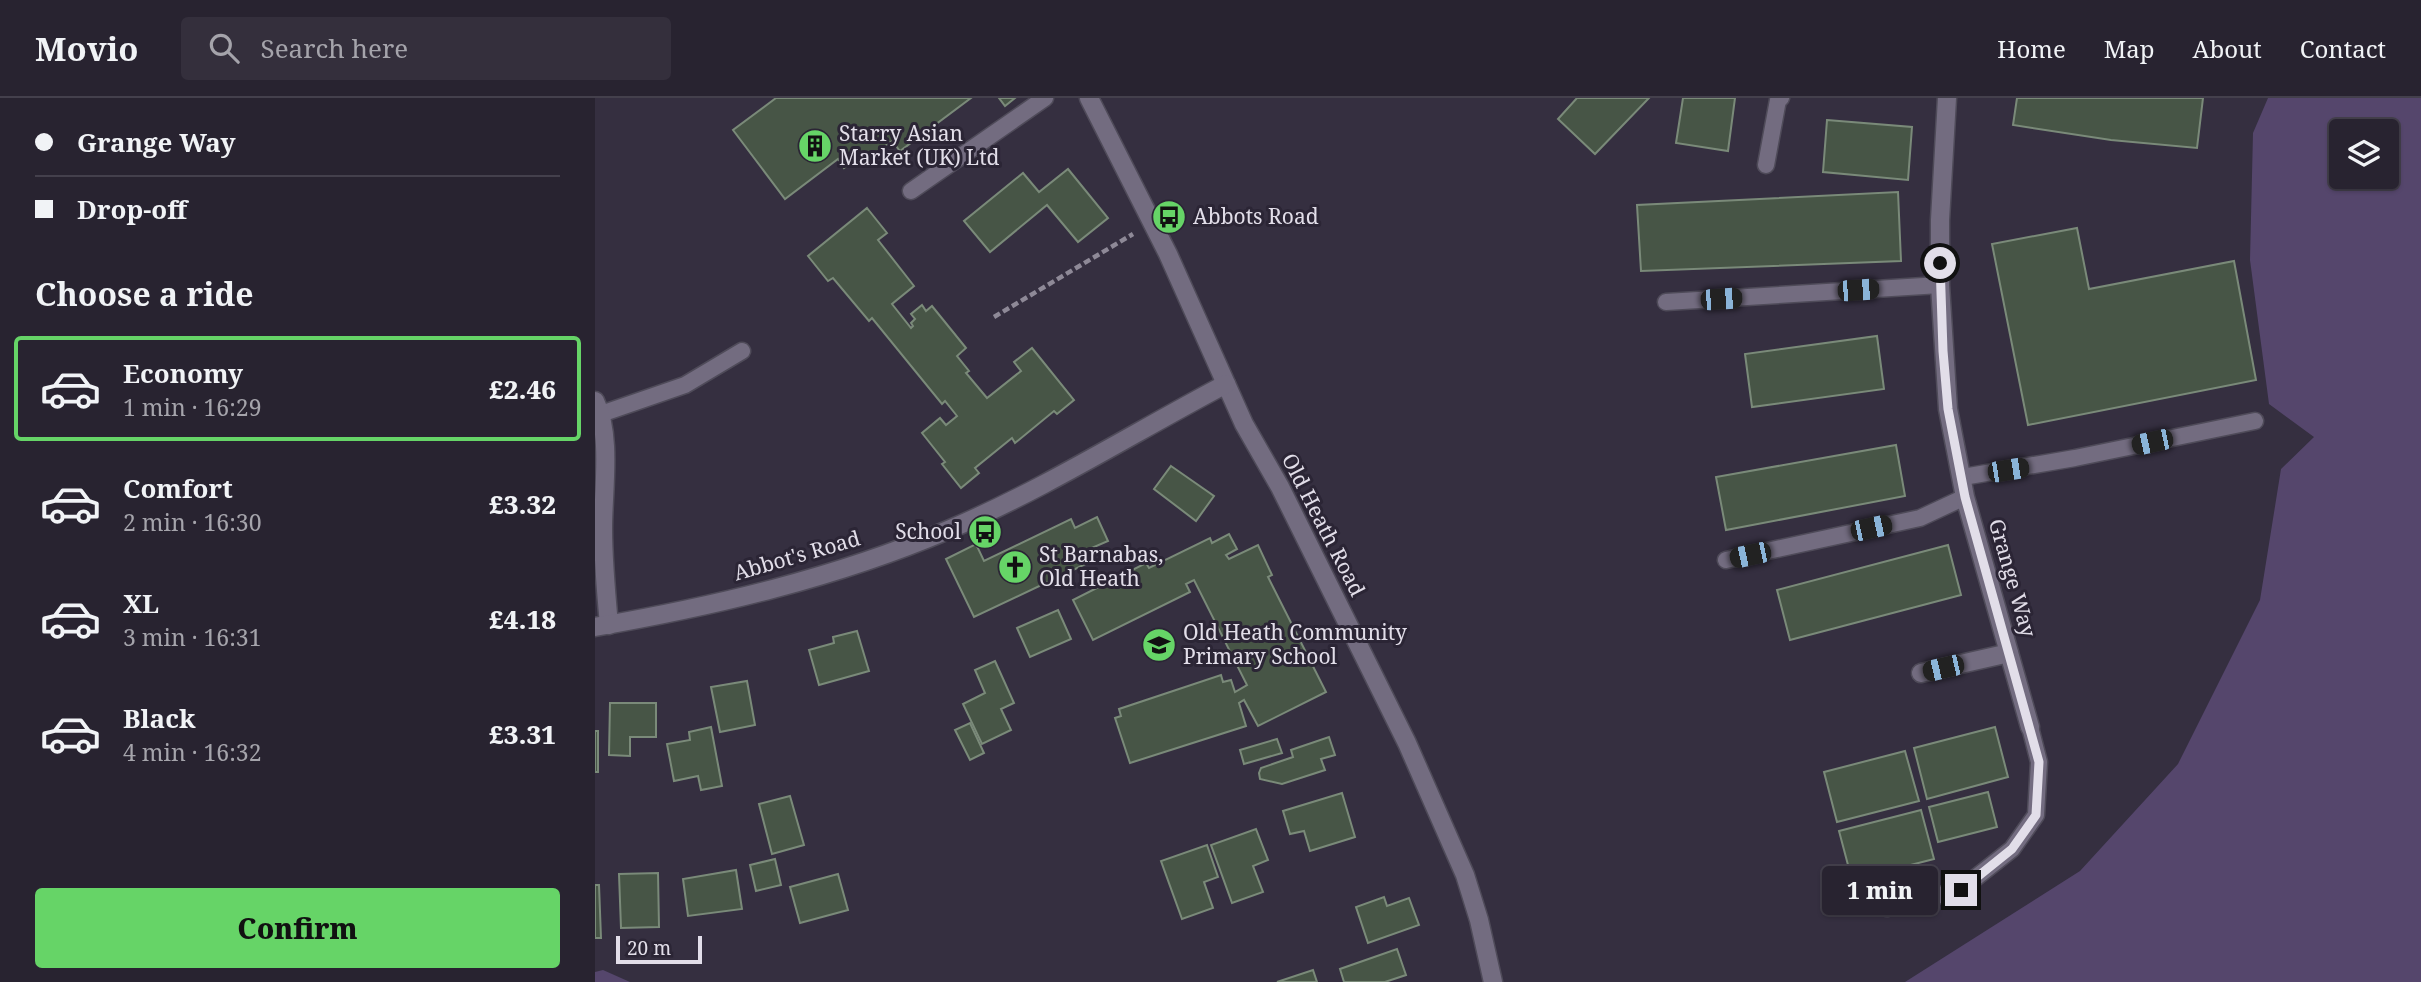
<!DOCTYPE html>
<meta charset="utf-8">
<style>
:root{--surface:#282330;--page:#342f3c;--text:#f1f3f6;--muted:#a5a4ab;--line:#44404c;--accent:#66d467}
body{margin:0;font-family:"Noto Serif",serif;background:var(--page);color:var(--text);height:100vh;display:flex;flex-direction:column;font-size:26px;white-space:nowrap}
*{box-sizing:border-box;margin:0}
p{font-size:23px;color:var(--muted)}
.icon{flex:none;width:38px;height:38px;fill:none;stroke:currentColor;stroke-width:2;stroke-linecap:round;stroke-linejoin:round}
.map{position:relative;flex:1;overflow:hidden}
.drawer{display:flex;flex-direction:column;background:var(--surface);width:595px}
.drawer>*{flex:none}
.guide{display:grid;align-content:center;height:154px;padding:0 35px;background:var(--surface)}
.controls{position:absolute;left:1734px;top:21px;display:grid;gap:14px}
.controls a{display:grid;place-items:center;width:70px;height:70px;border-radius:7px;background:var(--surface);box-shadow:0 2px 5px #0004,0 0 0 2px var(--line);font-size:35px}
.scale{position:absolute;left:21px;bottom:18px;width:86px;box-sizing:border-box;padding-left:7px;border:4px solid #e2dee9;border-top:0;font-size:19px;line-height:24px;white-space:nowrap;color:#e2dee9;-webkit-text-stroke:5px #2b2535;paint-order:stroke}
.end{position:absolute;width:32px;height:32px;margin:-16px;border:9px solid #e2dee9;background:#111;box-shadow:0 0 0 4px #111}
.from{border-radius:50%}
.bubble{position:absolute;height:49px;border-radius:7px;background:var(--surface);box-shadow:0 2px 5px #0004,0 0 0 2px var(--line);font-size:23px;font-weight:800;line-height:49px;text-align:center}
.car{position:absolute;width:21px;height:42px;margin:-21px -10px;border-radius:9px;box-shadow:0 0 5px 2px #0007;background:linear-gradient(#222 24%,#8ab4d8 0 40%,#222 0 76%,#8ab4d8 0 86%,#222 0)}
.guide b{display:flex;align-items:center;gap:24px;height:66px;font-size:26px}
.guide b+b{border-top:2px solid var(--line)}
.guide i{width:18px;height:18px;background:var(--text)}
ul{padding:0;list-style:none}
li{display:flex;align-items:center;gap:21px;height:105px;margin:0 14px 10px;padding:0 21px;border:4px solid transparent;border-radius:7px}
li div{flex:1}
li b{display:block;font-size:26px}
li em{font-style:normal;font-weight:800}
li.active{border-color:var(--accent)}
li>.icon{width:63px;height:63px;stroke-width:1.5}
h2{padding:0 35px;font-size:32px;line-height:84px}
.primary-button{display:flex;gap:14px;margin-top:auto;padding:14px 35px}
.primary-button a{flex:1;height:80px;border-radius:7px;background:var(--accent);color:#111;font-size:28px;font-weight:800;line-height:80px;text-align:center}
header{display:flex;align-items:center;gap:42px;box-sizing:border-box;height:98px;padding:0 35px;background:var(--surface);border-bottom:2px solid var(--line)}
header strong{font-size:33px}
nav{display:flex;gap:38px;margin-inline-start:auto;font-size:24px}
.search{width:490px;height:63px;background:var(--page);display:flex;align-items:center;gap:18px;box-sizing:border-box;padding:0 24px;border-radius:7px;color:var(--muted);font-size:26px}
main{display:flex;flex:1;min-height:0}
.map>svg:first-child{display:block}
</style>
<header>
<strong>Movio</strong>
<div class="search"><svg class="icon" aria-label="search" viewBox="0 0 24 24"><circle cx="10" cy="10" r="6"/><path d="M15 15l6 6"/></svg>Search here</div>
<nav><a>Home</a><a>Map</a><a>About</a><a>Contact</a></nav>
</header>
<main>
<section class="drawer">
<div class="guide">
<b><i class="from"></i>Grange Way</b>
<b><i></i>Drop-off</b>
</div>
<h2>Choose a ride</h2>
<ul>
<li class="active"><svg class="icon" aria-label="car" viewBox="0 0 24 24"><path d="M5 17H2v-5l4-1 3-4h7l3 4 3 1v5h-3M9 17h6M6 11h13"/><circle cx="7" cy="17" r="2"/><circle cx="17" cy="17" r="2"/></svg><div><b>Economy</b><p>1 min · 16:29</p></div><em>£2.46</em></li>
<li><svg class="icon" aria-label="car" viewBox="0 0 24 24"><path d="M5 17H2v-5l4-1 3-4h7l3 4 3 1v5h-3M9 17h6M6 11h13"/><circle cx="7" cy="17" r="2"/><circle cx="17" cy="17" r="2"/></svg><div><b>Comfort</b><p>2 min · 16:30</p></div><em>£3.32</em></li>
<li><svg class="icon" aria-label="car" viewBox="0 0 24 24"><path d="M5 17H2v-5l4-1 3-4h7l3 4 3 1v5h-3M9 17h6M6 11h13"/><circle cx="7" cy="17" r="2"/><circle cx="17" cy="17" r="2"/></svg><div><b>XL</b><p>3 min · 16:31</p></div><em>£4.18</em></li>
<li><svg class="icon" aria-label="car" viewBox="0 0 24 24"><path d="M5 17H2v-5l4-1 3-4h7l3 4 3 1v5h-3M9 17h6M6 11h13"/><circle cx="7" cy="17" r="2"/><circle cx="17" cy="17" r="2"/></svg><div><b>Black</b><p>4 min · 16:32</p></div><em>£3.31</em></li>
</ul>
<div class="primary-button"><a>Confirm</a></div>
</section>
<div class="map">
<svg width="1826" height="884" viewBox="0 0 1826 884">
<rect width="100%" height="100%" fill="#352f40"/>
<!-- green -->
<g fill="#55466c" fill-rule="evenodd">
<path d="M1673 0H1826V884H1310L1485 773 1583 666 1665 502 1686 371 1719 339 1674 306 1655 162 1658 35ZM1746 33H1792V79H1746Z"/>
<path d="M8 872 35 884H0V874Z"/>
</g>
<!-- building -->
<g fill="#475546" stroke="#7a8a79" stroke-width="2">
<path d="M181 0H376L305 53 297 43 273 61 269 55 249 70 243 61 190 101 138 32Z"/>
<path d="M404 0H420L410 8Z"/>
<path d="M982 0H1054L1000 56 963 21Z"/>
<path d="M1088 0H1140L1133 53 1081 45Z"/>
<path d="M1422 0H1608L1602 50 1516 42 1418 27Z"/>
<path d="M1232 22 1317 29 1313 82 1228 74Z"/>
<path d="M473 71 513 120 483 144 452 107 395 154 369 123 428 75 444 94Z"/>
<path d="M1303 94 1306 163 1046 173 1042 107Z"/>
<path d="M272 110 292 135 283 142 319 188 297 206 316 230 318 228 316 225 320 221 316 216 327 207 331 213 337 208 371 250 362 258 374 273 371 275 392 300 426 273 419 264 437 250 479 302 462 316 459 313 420 345 417 340 380 370 384 375 366 390 347 366 350 364 327 335 345 320 351 327 362 318 350 303 347 306 277 220 274 223 238 180 233 183 213 158Z"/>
<path d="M1482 130 1494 191 1639 163 1661 282 1433 327 1397 146Z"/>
<path d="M1282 238 1289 291 1157 309 1150 256Z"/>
<path d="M1301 347 1310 398 1131 432 1121 379Z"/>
<path d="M576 368 619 398 601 423 559 391Z"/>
<path d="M502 419 513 443 492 452 497 463 379 519 351 461 381 446 389 463 476 421 480 430Z"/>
<path d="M634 436 642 451 631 457 634 461 663 447 677 477 673 479 731 594 663 628 649 602 644 605 651 628 535 665 520 620 526 618 524 611 626 577 628 584 636 582 640 594 652 587 599 482 591 486 595 494 498 542 478 502 551 465 554 470 615 440 617 445Z"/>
<path d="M1353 447 1366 497 1195 542 1182 492Z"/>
<path d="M463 512 476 541 435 559 422 530Z"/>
<path d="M262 533 274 573 224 587 214 552 239 545 238 539Z"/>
<path d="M400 563 419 605 406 611 416 632 387 646 368 606 390 595 380 572Z"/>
<path d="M152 583 160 627 125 634 116 589Z"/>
<path d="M15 605H61V639H35V658L14 657Z"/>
<path d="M375 625 389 655 375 662 360 632Z"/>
<path d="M116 629 127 688 106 692 103 678 79 683 72 646 95 642 94 634Z"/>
<path d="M1400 629 1413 679 1332 701 1319 650Z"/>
<rect x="0" y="633" width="3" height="41"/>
<path d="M734 639 740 657 726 661 730 672 687 686 665 681 664 675 666 670 698 659 696 652Z"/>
<path d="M682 641 687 655 649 666 645 652Z"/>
<path d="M1310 653 1324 703 1242 724 1229 674Z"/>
<path d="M1393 694 1402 729 1343 744 1334 709Z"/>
<path d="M747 695 760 739 715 753 709 733 695 736 688 713Z"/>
<path d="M195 698 209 747 177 756 164 706Z"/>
<path d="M1326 712 1339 761 1257 782 1244 733Z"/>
<path d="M661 731 673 762 658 768 668 794 637 805 616 747Z"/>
<path d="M612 747 623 779 609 784 618 810 587 821 566 763Z"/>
<path d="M180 761 186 787 161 793 155 767Z"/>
<path d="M141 772 147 811 93 818 88 781Z"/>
<path d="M63 775 64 829 26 830 24 776Z"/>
<path d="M243 776 253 812 205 825 195 789Z"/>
<path d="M0 787H4L6 840H0Z"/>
<path d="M789 799 792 808 814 800 824 827 773 845 761 809Z"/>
<path d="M802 851 811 877 790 884H749L745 871Z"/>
<path d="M718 872 722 884H682Z"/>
</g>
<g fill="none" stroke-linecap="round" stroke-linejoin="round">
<!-- lane casing -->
<g stroke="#4f4b59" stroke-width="19">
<g id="lane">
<path d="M1171 67 1183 2 1186 0"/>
<path d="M316 93 450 0"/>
<path d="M1071 204 1345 187"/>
<path d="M6 316 90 287 147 253"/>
<path d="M1368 379 1480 360 1660 323"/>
<path d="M1131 462 1325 420 1370 399"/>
<path d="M1292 810 1365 792 1417 751 1441 717 1444 664 1435 629"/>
</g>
</g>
<!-- street casing -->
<g stroke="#4f4b59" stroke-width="21">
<g id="street">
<path d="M1352 0 1345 122V187L1353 311 1370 399 1435 629"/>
<path d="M0 303C17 337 8 392 8 430 8 462 11 495 14 527"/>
<path d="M1326 575 1414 555"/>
</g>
</g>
<!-- secondary casing -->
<g stroke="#4f4b59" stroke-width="21">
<g id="secondary">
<path d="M494 0 573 156 649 326 685 389 812 645 870 777 884 822 898 884"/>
<path d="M0 529C120 508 240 480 353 432 450 391 538 335 631 286"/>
</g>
</g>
<!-- path -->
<path stroke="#8e8997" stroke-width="4.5" stroke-dasharray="7 3.5" stroke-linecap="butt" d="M399 219 538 136"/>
<!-- lane -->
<use href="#lane" stroke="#736c80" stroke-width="16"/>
<!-- street -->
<use href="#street" stroke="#736c80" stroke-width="18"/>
<!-- secondary -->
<use href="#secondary" stroke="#736c80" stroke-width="18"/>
</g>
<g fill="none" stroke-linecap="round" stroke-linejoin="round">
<!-- route -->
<path stroke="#e2dee9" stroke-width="9" d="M1345 165 1348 253 1353 311 1370 399 1444 664 1441 717 1417 751 1366 792"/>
</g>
<!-- icons -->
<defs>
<g id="building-disc" transform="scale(1.75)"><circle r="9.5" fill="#66d467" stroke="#2b2535"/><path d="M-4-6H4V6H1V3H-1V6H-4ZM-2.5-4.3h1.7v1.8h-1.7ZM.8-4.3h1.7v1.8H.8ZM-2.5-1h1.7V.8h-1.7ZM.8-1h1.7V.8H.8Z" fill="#111"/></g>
<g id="bus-disc" transform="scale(1.75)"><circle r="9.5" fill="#66d467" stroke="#2b2535"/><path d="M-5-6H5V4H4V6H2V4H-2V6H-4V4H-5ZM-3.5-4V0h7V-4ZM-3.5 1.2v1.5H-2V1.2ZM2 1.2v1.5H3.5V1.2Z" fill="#111"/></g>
<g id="church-disc" transform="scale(1.75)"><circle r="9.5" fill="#66d467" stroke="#2b2535"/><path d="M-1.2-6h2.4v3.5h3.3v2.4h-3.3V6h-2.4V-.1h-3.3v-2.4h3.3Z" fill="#111"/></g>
<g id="school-disc" transform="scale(1.75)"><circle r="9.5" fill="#66d467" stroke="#2b2535"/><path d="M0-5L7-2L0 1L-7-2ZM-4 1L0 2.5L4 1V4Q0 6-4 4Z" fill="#111"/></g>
</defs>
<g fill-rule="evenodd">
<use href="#building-disc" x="220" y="48"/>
<use href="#bus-disc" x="574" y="119"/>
<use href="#bus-disc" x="390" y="434"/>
<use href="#church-disc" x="420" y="469"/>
<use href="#school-disc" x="564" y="547"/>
</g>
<g text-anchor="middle" stroke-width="6" stroke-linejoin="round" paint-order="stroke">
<!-- poi labels -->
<g font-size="21" fill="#e2dee9" stroke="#2b2535" text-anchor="start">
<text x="244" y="43">Starry Asian<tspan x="244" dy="24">Market (UK) Ltd</tspan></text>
<text x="598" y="126">Abbots Road</text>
<text x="366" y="441" text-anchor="end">School</text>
<text x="444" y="464">St Barnabas,<tspan x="444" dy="24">Old Heath</tspan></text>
<text x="588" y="542">Old Heath Community<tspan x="588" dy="24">Primary School</tspan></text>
</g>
<!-- street labels -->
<g font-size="21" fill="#e2dee9" stroke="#2b2535">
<text transform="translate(728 427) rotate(63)" y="7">Old Heath Road</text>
<text transform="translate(202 458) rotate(-16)" y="7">Abbot's Road</text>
<text transform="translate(1417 480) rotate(74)" y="7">Grange Way</text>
</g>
</g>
</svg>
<div class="controls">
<a><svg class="icon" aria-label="layers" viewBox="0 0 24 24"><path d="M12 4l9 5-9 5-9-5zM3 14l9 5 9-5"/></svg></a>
</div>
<div class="scale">20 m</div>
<i class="end from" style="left:1345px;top:165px"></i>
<i class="end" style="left:1366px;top:792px"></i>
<div class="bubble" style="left:1227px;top:768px;width:116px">1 min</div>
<i class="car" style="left:1263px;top:192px;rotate:86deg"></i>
<i class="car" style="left:1126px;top:201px;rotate:86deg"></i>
<i class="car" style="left:1557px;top:344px;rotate:258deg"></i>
<i class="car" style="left:1413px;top:372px;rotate:81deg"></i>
<i class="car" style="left:1276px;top:430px;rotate:78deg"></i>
<i class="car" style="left:1155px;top:457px;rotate:258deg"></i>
<i class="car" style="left:1348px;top:570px;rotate:257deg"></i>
</div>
</main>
